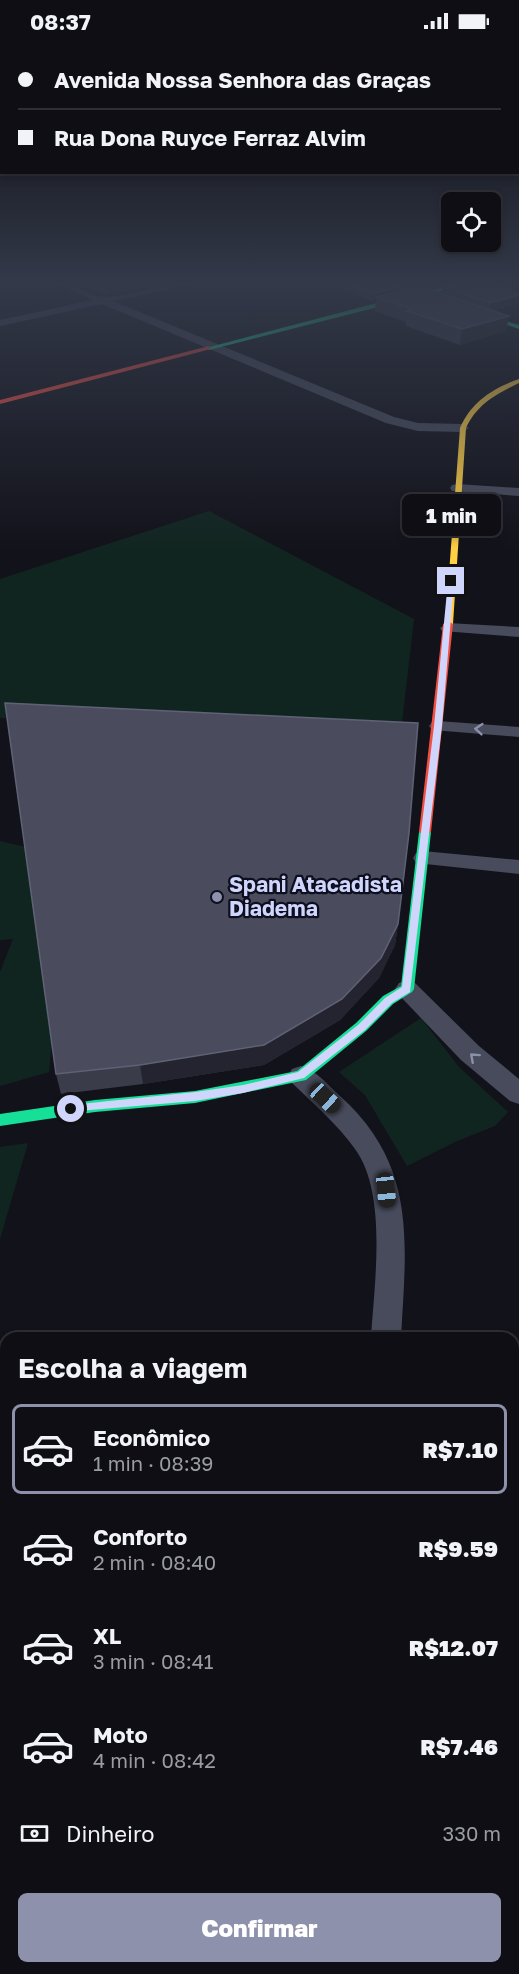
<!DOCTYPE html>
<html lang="pt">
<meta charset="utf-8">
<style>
:root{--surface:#0e0e14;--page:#1c1c22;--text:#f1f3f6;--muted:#9b9ca0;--line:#2e2e34;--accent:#8d91ac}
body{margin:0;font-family:"Golos Text",sans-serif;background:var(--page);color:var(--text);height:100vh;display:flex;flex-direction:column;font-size:22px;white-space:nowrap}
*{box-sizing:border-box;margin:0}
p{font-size:20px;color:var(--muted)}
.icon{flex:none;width:33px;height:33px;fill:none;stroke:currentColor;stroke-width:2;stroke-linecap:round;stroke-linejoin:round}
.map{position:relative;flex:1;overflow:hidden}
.side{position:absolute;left:0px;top:1290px;width:519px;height:642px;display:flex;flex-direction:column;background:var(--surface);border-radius:18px 18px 0 0;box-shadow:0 3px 9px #0003,0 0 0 2px var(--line)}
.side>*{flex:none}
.top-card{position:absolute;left:0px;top:0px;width:519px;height:132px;box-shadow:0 3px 9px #0003,0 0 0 2px var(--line);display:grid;align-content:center;height:132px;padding:0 18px;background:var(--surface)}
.tools{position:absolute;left:441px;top:150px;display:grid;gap:12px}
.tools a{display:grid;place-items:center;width:60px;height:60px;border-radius:9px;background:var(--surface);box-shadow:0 3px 9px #0003,0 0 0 2px var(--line);font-size:30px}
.end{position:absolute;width:27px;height:27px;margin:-14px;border:8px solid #cfd5fb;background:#111;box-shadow:0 0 0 3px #111}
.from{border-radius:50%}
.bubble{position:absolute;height:42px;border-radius:9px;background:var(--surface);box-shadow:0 3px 9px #0003,0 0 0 2px var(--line);font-size:20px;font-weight:800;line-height:42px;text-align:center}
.car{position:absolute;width:18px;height:36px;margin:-18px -9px;border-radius:8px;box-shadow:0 0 4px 2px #0007;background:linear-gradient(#222 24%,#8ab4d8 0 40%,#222 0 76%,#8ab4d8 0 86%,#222 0)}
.top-card b{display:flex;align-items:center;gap:21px;height:57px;font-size:22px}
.top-card b+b{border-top:2px solid var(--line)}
.top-card i{width:15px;height:15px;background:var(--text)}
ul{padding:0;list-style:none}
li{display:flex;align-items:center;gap:18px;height:90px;margin:0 12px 9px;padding:0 6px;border:3px solid transparent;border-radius:9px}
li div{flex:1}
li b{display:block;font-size:22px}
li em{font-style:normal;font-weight:800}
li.selected{border-color:var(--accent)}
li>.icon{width:54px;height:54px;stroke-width:1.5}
h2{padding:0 18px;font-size:27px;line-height:72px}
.pay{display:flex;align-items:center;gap:15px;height:66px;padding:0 18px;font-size:22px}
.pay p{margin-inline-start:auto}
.button{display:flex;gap:12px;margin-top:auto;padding:12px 18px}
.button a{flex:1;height:69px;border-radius:9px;background:var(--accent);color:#fff;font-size:24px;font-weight:800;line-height:69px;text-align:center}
.status{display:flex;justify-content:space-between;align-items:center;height:42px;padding:0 30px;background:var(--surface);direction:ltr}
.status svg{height:16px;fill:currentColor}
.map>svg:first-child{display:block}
</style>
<div class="status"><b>08:37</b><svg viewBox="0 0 49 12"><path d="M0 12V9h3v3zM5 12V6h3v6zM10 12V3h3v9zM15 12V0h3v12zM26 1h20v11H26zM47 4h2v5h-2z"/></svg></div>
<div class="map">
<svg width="519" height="1932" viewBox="0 0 519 1932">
<rect width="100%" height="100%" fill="#12121a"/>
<!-- green -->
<g fill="#112520">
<path d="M209 469 414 577 402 681 0 676V537Z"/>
<path d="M0 799 69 815 49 1030 0 1044V930L13 897 0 898Z"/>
<path d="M421 976 459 1025 508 1070 495 1084 457 1099 407 1124 365 1053 339 1030Z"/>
<path d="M28 1101 0 1197V1105Z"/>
</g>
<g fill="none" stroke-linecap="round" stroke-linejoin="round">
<!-- street -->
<g fill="#474b5b" fill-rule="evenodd">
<path d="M53 240C73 238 89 256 106 255 136 253 163 240 193 240L189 243 113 259 394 375 418 381 463 382 469 386 463 390 418 389 386 381 102 262 0 284V278L93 258Z"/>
<path d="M457 442 519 446V454L452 449 450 446 452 443Z"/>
<path d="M448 581 519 585V595L442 589 440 586Z"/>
<path d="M438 679 519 685V695L432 688 429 684 432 680Z"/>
<path d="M423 809 519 818V832L416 821 413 816 416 811Z"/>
<path d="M407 938 415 941 479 1004 519 1037V1062L510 1059 461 1018 399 953 395 947 399 941Z"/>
<path d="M301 1024C317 1029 328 1043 340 1054 418 1124 406 1202 401 1296H371C374 1243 388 1152 355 1107 337 1082 314 1062 292 1041L288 1034 292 1027Z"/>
<path d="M513 1536 519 1537V1573L513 1572Z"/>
<path d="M317 1926H361L360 1932H316Z"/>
</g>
<!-- fast -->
<g fill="#16e098" fill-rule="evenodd">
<path d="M469 240H477L209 308 206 306 415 251Z"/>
<path d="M462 266 519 283V287L462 268Z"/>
<path d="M425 786 431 790 414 947 412 950 393 962 366 989 306 1038 195 1061 95 1070 0 1084V1072L95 1058 195 1049 297 1029 356 981 383 954 401 944 419 790Z"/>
</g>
<!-- slow -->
<path fill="#ffcf43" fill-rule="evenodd" d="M519 337V341C496 352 477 362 466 386L453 582 445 584 460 386C471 360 493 346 519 337Z"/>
<!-- jam -->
<g fill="#f24e42" fill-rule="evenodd">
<path d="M209 304 211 307 0 362V358Z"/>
<path d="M448 579 453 582 431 790 425 794 419 790 443 582Z"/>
</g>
</g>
<!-- wall -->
<g fill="#3a3c4a">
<path d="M72 240H170L107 253Z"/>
<path d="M337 240H456L426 247 442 252V245L519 261 492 269 506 289 460 303 406 284V280L375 269 376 258 373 259 337 247Z"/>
<path d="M398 882 395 903 379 936 340 978 264 1023 143 1042 61 1052 56 1032Z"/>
</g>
<!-- shaded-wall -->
<g fill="#23242f">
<path d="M117 240H170L107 253 106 242Z"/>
<path d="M421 240H456L382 257 376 255V258L373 259 374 251Z"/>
<path d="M519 253V261L490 269 491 261Z"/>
<path d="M509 274 506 289 460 303 462 287Z"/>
<path d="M398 882 395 903 379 936 340 978 264 1023 143 1042 140 1023Z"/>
</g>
<!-- building -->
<g fill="#4a4c5d" stroke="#5f6276" stroke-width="1.5">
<path d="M100 240H117L106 242Z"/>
<path d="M340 240H421L374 251Z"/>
<path d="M466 240H489L519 251V253L491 261 442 245Z"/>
<path d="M418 244 509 274 462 287 407 269 413 267 376 255Z"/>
<path d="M5 661 418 681 409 791 398 882 381 916 342 957 264 1003 140 1023 56 1032Z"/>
</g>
<!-- one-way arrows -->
<defs><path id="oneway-chevron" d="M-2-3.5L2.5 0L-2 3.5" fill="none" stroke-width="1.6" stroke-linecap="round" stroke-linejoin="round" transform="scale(1.5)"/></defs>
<g stroke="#8b90ab">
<use href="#oneway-chevron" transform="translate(479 687) rotate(-175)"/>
<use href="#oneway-chevron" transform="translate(474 1015) rotate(-138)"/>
</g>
<!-- sky -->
<linearGradient id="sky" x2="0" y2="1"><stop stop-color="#0a0a0e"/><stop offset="0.47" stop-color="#333949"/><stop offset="1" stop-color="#333949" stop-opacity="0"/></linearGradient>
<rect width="519" height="510" fill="url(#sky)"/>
<!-- route -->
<path fill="#cfd5fb" d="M451 537 454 539 442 684 410 950 392 961 365 988 304 1036 243 1051 195 1059 67 1070 66 1067 71 1063 195 1050 243 1043 298 1030 358 983 385 956 402 945 434 684 448 539Z"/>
<!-- markers -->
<circle fill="#8d91ac" stroke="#0e0f1e" stroke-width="2" cx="217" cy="855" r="6"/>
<g text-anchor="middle" stroke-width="4.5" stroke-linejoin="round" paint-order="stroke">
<!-- poi labels -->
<g font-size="21" font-weight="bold" fill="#cfd5fb" stroke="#0e0f1e" text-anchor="start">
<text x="229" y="850">Spani Atacadista<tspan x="229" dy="24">Diadema</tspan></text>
</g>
</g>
</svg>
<div class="tools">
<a><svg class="icon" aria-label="locate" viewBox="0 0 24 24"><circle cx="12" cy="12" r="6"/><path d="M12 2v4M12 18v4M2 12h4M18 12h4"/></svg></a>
</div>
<i class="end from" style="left:71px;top:1067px"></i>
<i class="end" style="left:451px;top:539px"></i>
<div class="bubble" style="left:402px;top:452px;width:99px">1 min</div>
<i class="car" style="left:325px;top:1056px;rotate:133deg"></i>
<i class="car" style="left:386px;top:1148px;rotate:174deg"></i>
<div class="top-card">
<b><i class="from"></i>Avenida Nossa Senhora das Graças</b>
<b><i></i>Rua Dona Ruyce Ferraz Alvim</b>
</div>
<section class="side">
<h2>Escolha a viagem</h2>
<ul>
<li class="selected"><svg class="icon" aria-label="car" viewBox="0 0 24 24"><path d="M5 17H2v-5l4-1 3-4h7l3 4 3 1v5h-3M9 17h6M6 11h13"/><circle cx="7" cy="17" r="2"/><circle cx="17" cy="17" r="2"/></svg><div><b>Econômico</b><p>1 min · 08:39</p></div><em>R$7.10</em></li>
<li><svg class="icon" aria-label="car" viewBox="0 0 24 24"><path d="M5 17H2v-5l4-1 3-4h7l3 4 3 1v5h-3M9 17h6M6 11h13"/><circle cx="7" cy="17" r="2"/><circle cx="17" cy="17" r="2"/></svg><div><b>Conforto</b><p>2 min · 08:40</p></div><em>R$9.59</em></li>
<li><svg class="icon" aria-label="car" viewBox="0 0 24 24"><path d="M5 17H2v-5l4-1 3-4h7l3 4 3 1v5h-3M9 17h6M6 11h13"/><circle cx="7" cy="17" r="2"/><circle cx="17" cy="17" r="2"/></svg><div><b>XL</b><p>3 min · 08:41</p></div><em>R$12.07</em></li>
<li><svg class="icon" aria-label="car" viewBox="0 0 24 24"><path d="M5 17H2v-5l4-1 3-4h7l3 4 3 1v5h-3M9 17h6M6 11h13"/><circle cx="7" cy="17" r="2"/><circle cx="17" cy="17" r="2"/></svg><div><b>Moto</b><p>4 min · 08:42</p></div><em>R$7.46</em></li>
</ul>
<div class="pay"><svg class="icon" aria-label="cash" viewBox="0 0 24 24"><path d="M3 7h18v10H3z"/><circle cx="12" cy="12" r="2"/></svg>Dinheiro<p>330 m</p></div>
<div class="button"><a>Confirmar</a></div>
</section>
</div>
